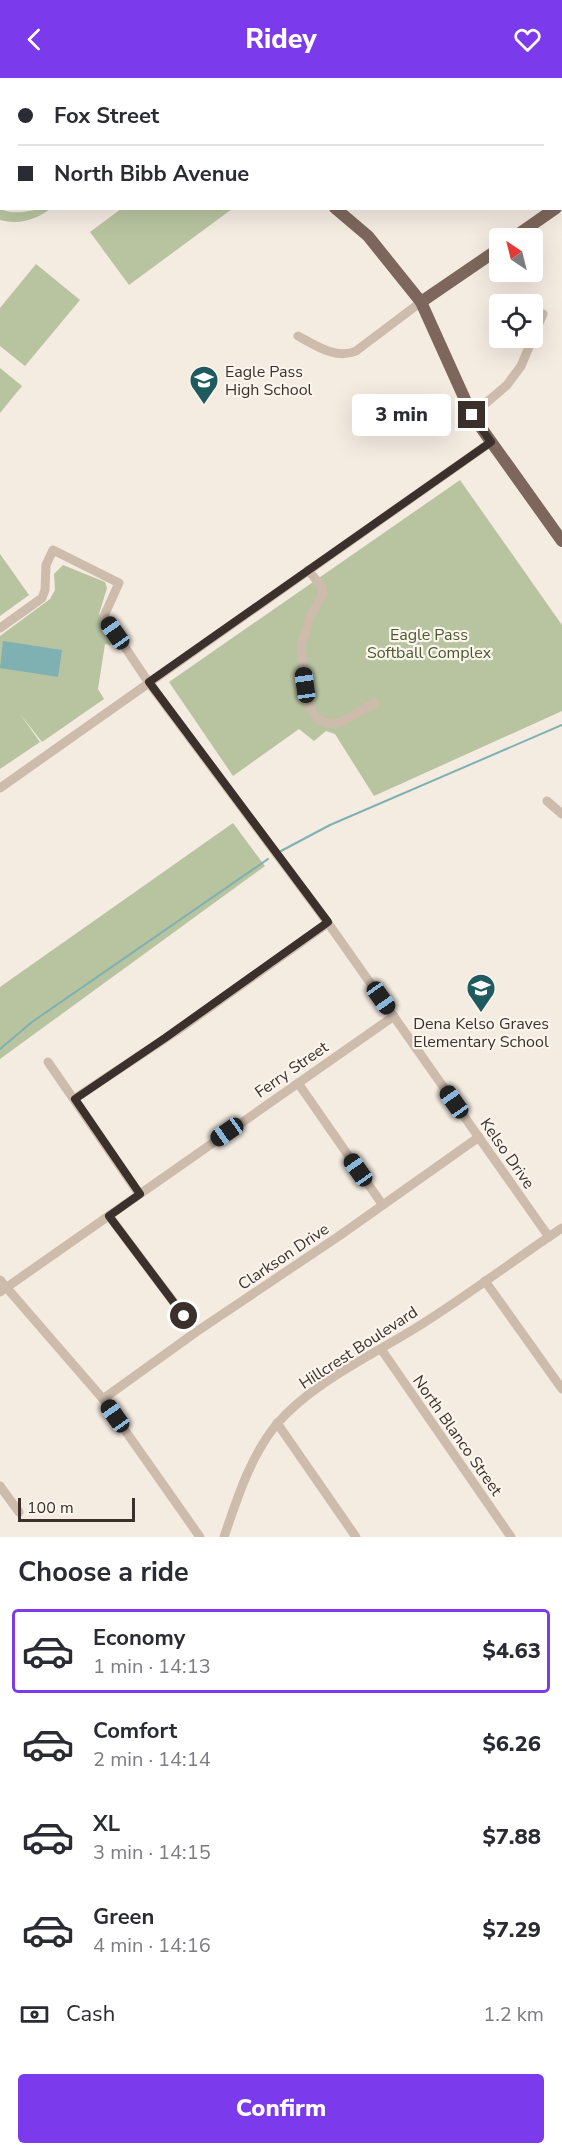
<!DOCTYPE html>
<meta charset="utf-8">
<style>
:root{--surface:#fff;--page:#f7f7f7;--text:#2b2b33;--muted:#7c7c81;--line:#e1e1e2;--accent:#7c3aed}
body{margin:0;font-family:"Nunito Sans",sans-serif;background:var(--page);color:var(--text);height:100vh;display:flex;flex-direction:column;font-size:22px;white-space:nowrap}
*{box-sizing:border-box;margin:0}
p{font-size:20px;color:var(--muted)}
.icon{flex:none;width:33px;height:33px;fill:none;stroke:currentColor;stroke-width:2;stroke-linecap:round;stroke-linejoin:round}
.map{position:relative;height:1459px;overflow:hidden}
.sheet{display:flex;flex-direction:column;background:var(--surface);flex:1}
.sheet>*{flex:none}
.top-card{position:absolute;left:0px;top:0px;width:562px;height:132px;box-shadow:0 6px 24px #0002;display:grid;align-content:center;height:132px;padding:0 18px;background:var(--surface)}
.needle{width:39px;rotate:325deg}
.controls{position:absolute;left:489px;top:150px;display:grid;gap:12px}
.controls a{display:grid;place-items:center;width:54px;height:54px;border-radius:6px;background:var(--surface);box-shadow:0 6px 24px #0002;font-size:30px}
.scale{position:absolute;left:18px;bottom:15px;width:117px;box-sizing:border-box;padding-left:6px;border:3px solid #3b302b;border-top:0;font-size:16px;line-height:21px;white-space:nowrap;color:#3b302b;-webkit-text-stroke:4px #fbf5ee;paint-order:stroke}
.end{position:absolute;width:27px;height:27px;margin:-14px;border:8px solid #3b302b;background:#fff;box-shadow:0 0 0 3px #fff}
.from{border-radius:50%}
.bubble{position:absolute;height:42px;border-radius:6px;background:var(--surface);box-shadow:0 6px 24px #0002;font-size:20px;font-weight:800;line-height:42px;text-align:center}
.car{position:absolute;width:18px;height:36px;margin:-18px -9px;border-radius:8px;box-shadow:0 0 4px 2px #0007;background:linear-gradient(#222 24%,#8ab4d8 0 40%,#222 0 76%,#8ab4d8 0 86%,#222 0)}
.top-card b{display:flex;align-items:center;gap:21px;height:57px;font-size:22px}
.top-card b+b{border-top:2px solid var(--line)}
.top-card i{width:15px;height:15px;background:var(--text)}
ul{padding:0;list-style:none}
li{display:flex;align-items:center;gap:18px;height:84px;margin:0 12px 9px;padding:0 6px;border:3px solid transparent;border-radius:6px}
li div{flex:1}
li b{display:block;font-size:22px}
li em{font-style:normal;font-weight:800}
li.active{border-color:var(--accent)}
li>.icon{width:54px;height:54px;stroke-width:1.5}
h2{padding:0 18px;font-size:27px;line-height:72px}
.pay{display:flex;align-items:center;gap:15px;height:66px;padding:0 18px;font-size:22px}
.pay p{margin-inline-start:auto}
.action{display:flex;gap:12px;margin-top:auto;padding:12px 18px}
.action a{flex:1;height:69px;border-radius:6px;background:var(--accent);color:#fff;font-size:24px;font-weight:800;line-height:69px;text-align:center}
header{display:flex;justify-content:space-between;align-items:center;height:78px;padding:0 18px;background:var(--accent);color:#fff;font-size:27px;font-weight:800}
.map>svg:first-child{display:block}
</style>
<header><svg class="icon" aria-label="back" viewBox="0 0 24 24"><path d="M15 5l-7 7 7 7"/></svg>Ridey<svg class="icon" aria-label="heart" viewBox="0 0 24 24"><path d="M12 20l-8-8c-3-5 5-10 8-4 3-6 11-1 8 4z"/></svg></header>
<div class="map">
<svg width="562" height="1459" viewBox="0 0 562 1459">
<rect width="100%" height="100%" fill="#f4ebe1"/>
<!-- green -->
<g fill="#b8c4a0">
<path d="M0 131C18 139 32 130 50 131 35 142 19 147 0 142Z"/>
<path d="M121 131V130L232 131 129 207 90 154Z"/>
<path d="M36 186 80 222 25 288 0 268V230Z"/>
<path d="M0 290 22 308 0 335Z"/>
<path d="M460 402 562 547V633L374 718 335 656 326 653 314 663 299 651 233 698 169 604Z"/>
<path d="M0 476 29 517 0 538Z"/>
<path d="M63 487 105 504 107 510 99 536 117 562 110 567 105 566 98 611 104 621 42 664 20 636 40 664 0 691V558L50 521 55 512 54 496Z"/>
<path d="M233 745 265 788 0 981V909Z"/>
</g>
<!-- water -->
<path fill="#7fb0b2" d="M3 563 62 572 58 599 0 590Z"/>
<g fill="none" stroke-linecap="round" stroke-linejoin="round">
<!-- stream -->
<g stroke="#7fb0b2" stroke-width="2">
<path d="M59 2 61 0"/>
<path d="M0 33 2 32"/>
<path d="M281 773 330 747 562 647"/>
<path d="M0 971 32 944 268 781"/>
</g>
<!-- minor -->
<g stroke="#cdbbac" stroke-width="9">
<path d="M385 0 386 2"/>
<path d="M532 2 533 0"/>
<path d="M298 258C315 267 336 282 356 273L421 224"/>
<path d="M472 337 507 307 521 288 543 236"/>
<path d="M308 492 322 509 323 516 310 539 301 568 308 626 317 641 327 645H339L375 625"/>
<path d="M0 550 42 520 45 512 46 487 53 472 119 505 104 538 149 605 328 845 549 1159"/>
<path d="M0 710 491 364"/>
<path d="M547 723 562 736"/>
<path d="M48 984 139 1116"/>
<path d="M298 1005 382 1126"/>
<path d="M74 1021 181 950 328 845"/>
<path d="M109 1138 196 1254"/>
<path d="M0 1202 103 1321 200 1459"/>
<path d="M485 1203 562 1311"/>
<path d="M0 1214 394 938"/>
<path d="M381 1271 511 1459"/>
<path d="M103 1321 196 1254 339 1158 479 1059"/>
<path d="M277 1345 356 1459"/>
<path d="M0 1408 19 1434"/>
<path d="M224 1459C237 1421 250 1379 276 1347 312 1304 375 1276 422 1246 470 1216 515 1181 562 1150"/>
</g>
<!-- major -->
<g stroke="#7d675c" stroke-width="12">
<path d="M238 0 240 2"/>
<path d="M335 130 368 158 421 224 472 337 562 463"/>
<path d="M513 160 556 130"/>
<path d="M421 224 500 170"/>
</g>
</g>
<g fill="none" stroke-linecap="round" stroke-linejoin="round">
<!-- route -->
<path stroke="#3b302b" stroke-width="8" d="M184 1238 109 1138 140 1116 75 1021 165 960 328 844 149 604 491 364 472 337"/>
</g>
<!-- icons -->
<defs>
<g id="school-pin" transform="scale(1.5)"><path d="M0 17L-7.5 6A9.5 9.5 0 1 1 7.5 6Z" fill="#1f5a5e" stroke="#fbf5ee"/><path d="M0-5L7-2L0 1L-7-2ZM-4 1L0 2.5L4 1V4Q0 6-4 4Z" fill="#fff"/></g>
</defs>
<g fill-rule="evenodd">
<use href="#school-pin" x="204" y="302"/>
<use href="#school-pin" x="481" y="910"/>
</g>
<g text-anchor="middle" stroke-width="4.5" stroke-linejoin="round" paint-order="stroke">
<!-- poi labels -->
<g font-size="16" fill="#3b302b" stroke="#fbf5ee" text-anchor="start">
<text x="225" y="299">Eagle Pass<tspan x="225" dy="18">High School</tspan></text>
<text x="481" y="951" text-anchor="middle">Dena Kelso Graves<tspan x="481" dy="18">Elementary School</tspan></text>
</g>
<!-- park labels -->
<g font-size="16" fill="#4a5a2e" stroke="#fbf5ee">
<text x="429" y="562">Eagle Pass<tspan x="429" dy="18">Softball Complex</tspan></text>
</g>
<!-- street labels -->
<g font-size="16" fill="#3b302b" stroke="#fbf5ee">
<text transform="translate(291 991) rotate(-35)" y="6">Ferry Street</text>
<text transform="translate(508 1075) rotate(55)" y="6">Kelso Drive</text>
<text transform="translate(283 1178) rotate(-34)" y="6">Clarkson Drive</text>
<text transform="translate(358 1269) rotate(-33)" y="6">Hillcrest Boulevard</text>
<text transform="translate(458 1357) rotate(55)" y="6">North Blanco Street</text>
</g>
</g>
</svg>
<div class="controls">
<a><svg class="needle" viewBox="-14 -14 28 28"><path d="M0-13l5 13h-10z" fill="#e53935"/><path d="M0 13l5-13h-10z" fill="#7c7c81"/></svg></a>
<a><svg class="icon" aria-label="locate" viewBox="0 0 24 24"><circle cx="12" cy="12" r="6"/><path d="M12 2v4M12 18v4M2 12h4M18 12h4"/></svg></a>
</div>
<div class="scale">100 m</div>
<i class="end from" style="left:184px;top:1238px"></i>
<i class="end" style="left:472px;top:337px"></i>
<div class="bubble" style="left:352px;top:316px;width:99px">3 min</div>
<i class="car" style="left:115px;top:555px;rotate:325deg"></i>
<i class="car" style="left:305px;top:607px;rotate:352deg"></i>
<i class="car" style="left:381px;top:920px;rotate:145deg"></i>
<i class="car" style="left:454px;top:1024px;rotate:325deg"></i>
<i class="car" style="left:227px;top:1054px;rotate:235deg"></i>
<i class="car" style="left:358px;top:1092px;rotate:325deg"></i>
<i class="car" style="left:115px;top:1338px;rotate:325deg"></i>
<div class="top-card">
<b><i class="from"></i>Fox Street</b>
<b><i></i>North Bibb Avenue</b>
</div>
</div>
<section class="sheet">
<h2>Choose a ride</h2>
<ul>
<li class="active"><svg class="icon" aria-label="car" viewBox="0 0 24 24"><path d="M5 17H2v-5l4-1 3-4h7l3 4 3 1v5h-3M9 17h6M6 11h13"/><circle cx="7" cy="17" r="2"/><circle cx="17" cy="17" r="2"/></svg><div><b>Economy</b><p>1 min · 14:13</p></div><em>$4.63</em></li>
<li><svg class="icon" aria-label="car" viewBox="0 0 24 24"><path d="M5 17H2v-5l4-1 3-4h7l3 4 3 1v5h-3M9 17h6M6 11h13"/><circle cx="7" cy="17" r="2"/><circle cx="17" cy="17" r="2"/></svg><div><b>Comfort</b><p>2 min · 14:14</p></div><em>$6.26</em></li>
<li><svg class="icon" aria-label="car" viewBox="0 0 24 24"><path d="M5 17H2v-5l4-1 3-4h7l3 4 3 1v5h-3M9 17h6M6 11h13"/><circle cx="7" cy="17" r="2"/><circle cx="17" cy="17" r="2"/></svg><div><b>XL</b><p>3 min · 14:15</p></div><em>$7.88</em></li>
<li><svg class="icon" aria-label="car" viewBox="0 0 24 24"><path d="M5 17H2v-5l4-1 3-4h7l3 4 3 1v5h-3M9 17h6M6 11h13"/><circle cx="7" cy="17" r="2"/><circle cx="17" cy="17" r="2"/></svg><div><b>Green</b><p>4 min · 14:16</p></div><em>$7.29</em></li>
</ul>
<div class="pay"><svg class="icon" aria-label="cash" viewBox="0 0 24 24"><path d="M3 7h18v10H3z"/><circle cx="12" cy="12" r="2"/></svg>Cash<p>1.2 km</p></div>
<div class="action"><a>Confirm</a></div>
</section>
